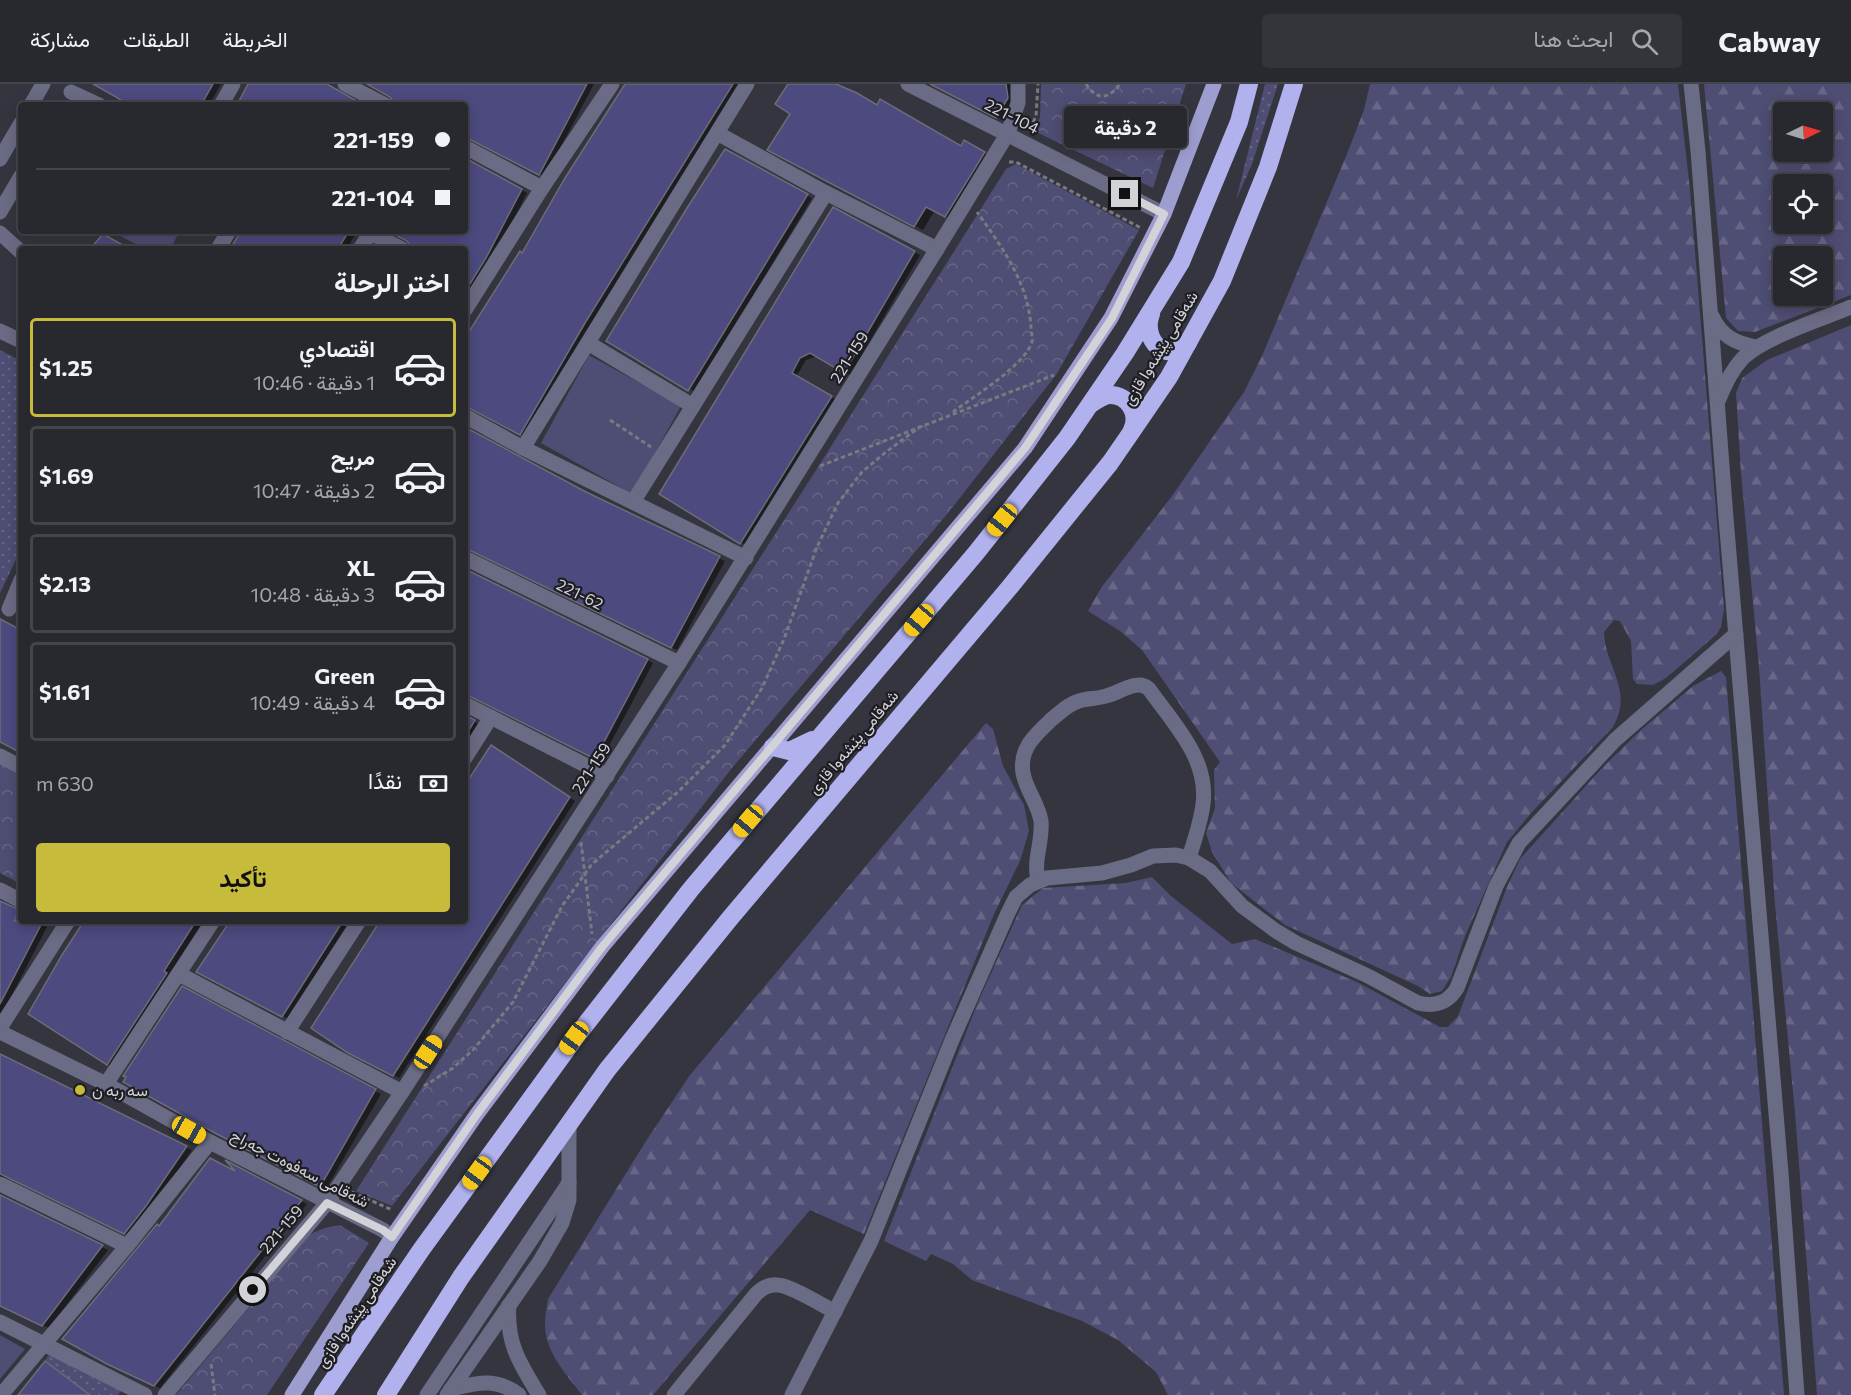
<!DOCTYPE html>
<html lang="ar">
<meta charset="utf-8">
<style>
:root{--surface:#28282f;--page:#34343b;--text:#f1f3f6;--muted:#a5a6aa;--line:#44444b;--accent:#c7bb3c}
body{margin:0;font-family:Commissioner,Vazirmatn,sans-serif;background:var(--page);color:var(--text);direction:rtl;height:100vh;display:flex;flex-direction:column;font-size:22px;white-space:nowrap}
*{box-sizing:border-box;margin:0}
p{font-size:20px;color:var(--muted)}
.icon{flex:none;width:33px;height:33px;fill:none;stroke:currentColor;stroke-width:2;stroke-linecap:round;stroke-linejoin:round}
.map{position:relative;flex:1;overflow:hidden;direction:ltr}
.sheet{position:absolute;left:18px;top:162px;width:450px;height:678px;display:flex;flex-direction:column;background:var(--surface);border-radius:6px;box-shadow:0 3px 15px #0003,0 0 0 2px var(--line);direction:rtl}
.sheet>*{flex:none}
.hud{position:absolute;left:18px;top:18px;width:450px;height:132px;border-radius:6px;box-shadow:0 3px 15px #0003,0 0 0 2px var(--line);direction:rtl;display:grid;align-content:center;height:132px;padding:0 18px;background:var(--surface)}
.needle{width:39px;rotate:85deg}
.buttons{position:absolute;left:1773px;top:18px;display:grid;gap:12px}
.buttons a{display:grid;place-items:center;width:60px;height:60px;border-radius:6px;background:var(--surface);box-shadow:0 3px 15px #0003,0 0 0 2px var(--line);font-size:30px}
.end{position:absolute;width:27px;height:27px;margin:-14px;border:8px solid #d2d3d9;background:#111;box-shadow:0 0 0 3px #111}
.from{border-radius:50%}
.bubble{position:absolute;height:42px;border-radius:6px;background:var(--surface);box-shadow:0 3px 15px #0003,0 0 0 2px var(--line);font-size:20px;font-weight:700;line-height:42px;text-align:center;direction:rtl}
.car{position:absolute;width:18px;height:36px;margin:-18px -9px;border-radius:8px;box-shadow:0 0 4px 2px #0007;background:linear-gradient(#f5c518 24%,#345 0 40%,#f5c518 0 76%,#345 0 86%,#f5c518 0)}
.hud b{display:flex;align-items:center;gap:21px;height:57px;font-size:22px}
.hud b+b{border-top:2px solid var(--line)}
.hud i{width:15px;height:15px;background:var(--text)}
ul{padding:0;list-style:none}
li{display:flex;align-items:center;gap:18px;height:99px;margin:0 12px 9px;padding:0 6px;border:3px solid var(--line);border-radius:6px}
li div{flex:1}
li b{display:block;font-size:22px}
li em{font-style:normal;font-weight:700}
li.selected{border-color:var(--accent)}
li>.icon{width:54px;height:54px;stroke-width:1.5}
h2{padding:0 18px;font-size:27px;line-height:72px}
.pay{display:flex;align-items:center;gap:15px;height:66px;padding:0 18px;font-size:22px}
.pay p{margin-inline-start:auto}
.primary-button{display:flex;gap:12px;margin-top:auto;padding:12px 18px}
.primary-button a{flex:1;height:69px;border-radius:6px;background:var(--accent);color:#111;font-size:24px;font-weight:700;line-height:69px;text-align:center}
header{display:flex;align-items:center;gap:36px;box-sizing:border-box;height:84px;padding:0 30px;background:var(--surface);border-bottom:2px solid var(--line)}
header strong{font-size:28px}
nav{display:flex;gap:33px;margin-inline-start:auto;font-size:21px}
.search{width:420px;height:54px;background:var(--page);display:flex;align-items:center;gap:15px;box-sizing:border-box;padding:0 21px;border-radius:6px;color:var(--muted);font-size:22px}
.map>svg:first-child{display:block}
</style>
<header>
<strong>Cabway</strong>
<div class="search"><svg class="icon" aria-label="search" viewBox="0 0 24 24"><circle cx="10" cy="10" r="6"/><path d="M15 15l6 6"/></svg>ابحث هنا</div>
<nav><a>الخريطة</a><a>الطبقات</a><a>مشاركة</a></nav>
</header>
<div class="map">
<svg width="1851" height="1311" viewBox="0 0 1851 1311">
<defs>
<pattern id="grass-dots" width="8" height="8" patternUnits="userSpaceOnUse" patternTransform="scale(1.5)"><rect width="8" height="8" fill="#4e4d73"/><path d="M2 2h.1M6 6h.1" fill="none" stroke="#676686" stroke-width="1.8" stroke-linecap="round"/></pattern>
<pattern id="forest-firs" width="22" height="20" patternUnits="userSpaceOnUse" patternTransform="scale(1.5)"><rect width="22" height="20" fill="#4e4d73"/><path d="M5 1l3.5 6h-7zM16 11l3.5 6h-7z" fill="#676686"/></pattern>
<pattern id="park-crowns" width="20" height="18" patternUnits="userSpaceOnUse" patternTransform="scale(1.5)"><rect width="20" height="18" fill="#4e4d73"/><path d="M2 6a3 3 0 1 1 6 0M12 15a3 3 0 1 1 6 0" fill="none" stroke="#676686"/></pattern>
</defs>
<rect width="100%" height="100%" fill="#35353f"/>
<!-- grass -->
<g fill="url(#grass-dots)">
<path d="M1265 0H1278L1252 80 1236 116Z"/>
<path d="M0 266 21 277V465L0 509Z"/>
<path d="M51 1267 121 1307 118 1311H90L45 1277Z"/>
</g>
<!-- forest -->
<g fill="url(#forest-firs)" fill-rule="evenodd">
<path d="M1370 0H1678L1690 106 1724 525 1721 543 1717 550 1666 594 1653 601 1637 600 1633 595 1631 557 1620 537 1614 536 1604 548C1605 583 1634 606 1613 643L1532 728 1507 758 1465 852 1451 893 1442 907 1430 910 1418 902 1285 841 1231 799 1212 768 1206 749 1215 724 1214 686 1220 678 1142 566 1120 547 1088 527 1101 504 1172 412 1244 308 1262 272 1347 70 1364 26Z"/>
<path d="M1704 0H1851V211L1755 248 1738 247 1726 234ZM1784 28H1822V68H1784ZM1822 100V140H1784V100ZM1784 172H1822V212H1784Z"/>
<path d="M1851 241V1311H1817L1795 1029 1775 821 1759 583 1741 389 1736 309 1742 294 1767 276Z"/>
<path d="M1721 587 1726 593 1784 1311H1168L1156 1288 1118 1256 1082 1237 972 1196 953 1180 931 1170 926 1177 884 1157 978 918 1022 821 1043 804 1126 799 1152 793 1171 812 1232 860 1255 855 1357 898 1440 943H1448L1458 932 1507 803 1520 775 1603 683 1641 646 1693 602Z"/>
<path d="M986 639 993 645 1003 682 1024 721 1029 747 1020 777 994 830 864 1150 810 1126 653 1311H582C566 1290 544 1267 545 1239 545 1231 547 1223 548 1215L646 1057 690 991Z"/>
</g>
<!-- park -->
<g fill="url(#park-crowns)">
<path d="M1041 0H1186L1153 104 1032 46 1040 34Z"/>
<path d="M1016 80 1139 146 1056 291 948 429 732 684 392 1122 356 1107 818 383 1006 85Z"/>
<path d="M0 680 21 691V800L0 789Z"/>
<path d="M340 1141 369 1159 267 1311H176L310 1150 325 1144Z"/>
</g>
<!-- garden -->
<g fill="#4e4d73">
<path d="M111 147H180L170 165H145Z"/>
<path d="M589 271 681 322 632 410 541 359Z"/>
<path d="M0 1251 25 1265 0 1295Z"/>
</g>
<!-- shadow -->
<g fill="#0007">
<path d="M107 0H221L209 21H133Z"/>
<path d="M369 0H594L545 93 477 57 471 56 465 59V21H396L394 14Z"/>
<path d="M628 0H741L526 353 465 318V259L523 171Z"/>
<path d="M790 0H835L962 64 965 58 993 74 954 137 935 126 923 146 778 70 792 29Z"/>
<path d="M931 0H1011L1014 18 1003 36Z"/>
<path d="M726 67 812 114 695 308 608 257Z"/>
<path d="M465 75 527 109 492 178 465 220V165H412V160L390 147H465Z"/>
<path d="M833 125 920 171 850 291 817 272 806 276 796 293 837 316 747 462 661 409Z"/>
<path d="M243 147H357L347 165H233Z"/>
<path d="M465 347 585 409 725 477 677 566 476 468 465 469Z"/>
<path d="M465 486 653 579 601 677 477 614 465 615Z"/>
<path d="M465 632 480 641 465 664Z"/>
<path d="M497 666 575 717 399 994 349 967 381 837H465V705Z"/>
<path d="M0 817 21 828V837H37L47 843 0 934Z"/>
<path d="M85 837H203L113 983 107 980Z"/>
<path d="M232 837H352L288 935 199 888Z"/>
<path d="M182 904 381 1010 326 1105 222 1052Z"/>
<path d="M0 972 192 1066 152 1125 131 1152 11 1094 0 1095Z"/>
<path d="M232 1082 307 1120 160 1304 114 1283 160 1143 241 1092Z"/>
<path d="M0 1112 108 1166 49 1244 0 1220Z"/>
</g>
<!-- building -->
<g fill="#4c4a7f" stroke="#6c6c77" stroke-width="1.5">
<path d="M93 0H213L201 21H130Z"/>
<path d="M248 0H327L364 21H237Z"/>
<path d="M367 0H587L539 91 465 53V21H395L390 13Z"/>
<path d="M625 0H733L585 239 520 351 465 322V254L520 167 522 169 565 94Z"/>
<path d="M788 0H836L857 9 877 21 880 15 961 62 964 56 985 68 945 133 926 123 914 143 767 66 790 30 775 20Z"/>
<path d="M930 0H1006L1008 14 996 34Z"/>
<path d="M725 65 808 110 688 307 606 257 687 124Z"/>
<path d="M465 74 522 105 486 174 465 208V165H412L407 157 388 147H465Z"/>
<path d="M833 123 915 167 844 289 810 269 800 274 792 289 832 312 740 460 659 410Z"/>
<path d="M241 147H349L338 165H230Z"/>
<path d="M103 150 130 165H90Z"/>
<path d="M465 343 586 408 720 472 671 564 465 464Z"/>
<path d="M465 485 648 575 595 675 465 610Z"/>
<path d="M0 535 21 546V669L0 658Z"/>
<path d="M465 631 475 636 465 653Z"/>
<path d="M491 661 570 713 393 992 348 969 311 944 380 837H465V701Z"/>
<path d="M0 817 20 826 14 837H43L0 920Z"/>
<path d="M84 837H196L164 887 167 889 107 981 28 930 62 871Z"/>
<path d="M230 837H343L282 933 196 888Z"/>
<path d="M182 902 376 1005 320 1103 215 1049 123 998 126 993 123 992Z"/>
<path d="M0 970 187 1062 146 1122 124 1150 0 1090Z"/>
<path d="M210 1074 235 1087 225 1076 302 1116 154 1302 107 1280 62 1255 157 1140 159 1142Z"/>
<path d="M0 1111 103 1161 42 1242 0 1222Z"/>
<path d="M45 1277 90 1311H18Z"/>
</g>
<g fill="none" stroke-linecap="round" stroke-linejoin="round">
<!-- path -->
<g stroke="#797981" stroke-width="3" stroke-dasharray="4.5 3" stroke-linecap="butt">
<path d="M1086 0C1097 17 1109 15 1120 0"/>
<path d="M1030 45 1036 32 1038 0"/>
<path d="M1009 78H1016L1141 144"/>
<path d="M953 328C973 313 1025 281 1032 258 1033 254 1031 248 1031 244 1029 200 1002 163 977 128"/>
<path d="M610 336 651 363"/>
<path d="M820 382 1054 291"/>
<path d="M581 758 592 850"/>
<path d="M424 1002 453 984 473 966 513 918 562 822 592 780 679 707 725 661 762 604 784 555 817 463 838 419 862 388 886 368 921 342"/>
<path d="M352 1108 392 1126"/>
<path d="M211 1280 215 1311"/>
</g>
<!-- minor -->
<g stroke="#6a6b84" stroke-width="15">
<path d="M345 0 385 21"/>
<path d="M908 0 1164 130"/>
<path d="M1691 0 1698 67 1726 434 1781 1089 1797 1311"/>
<path d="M71 8 99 21"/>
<path d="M31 21 43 0"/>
<path d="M221 21 233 0"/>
<path d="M717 49 826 109 937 165"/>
<path d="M465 63 542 104"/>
<path d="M0 75 21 39"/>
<path d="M0 128 21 92"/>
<path d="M367 147 402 165"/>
<path d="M0 149 21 168"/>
<path d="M218 165 229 147"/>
<path d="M360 165 370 149"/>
<path d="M465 226 542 104 612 0"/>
<path d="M1712 232C1721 252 1735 259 1756 263"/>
<path d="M0 247 21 257"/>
<path d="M588 259 693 322"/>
<path d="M1719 315C1725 300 1731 287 1742 275 1762 254 1822 235 1851 223"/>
<path d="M465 332 523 364 746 474"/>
<path d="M523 364 747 0"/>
<path d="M633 418 826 109"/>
<path d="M465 474 679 579"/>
<path d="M9 525 21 496"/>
<path d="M465 620 607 692"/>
<path d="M0 672 21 683"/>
<path d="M465 674 491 633"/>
<path d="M1038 796C1033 776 1043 757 1041 737 1038 719 1026 706 1023 689 1019 664 1036 650 1052 635 1061 628 1068 620 1079 617 1088 614 1097 615 1106 612 1120 609 1137 594 1149 605 1173 639 1209 675 1203 720 1201 738 1194 757 1189 774"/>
<path d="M0 806 21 817"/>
<path d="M179 890 402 1008"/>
<path d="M0 944 68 837"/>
<path d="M0 948 106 1000 210 1058 383 1146 392 1153"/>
<path d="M287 948 359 837"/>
<path d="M106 1000 213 837"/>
<path d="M0 1100 127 1162"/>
<path d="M509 1221C506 1259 520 1280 539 1311"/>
<path d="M0 1238 145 1311"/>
<path d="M451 1305C477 1299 496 1293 519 1311"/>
<path d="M1 1311 127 1162 210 1058"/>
<path d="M165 1311 327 1119 402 1008 679 579 937 165 1008 49 1018 19V0"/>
<path d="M427 1311 569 1099"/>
<path d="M447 1311 540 1177 562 1139 569 1116V1040"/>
<path d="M674 1311 756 1210C762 1204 768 1200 777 1201 790 1201 822 1221 835 1228"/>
<path d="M792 1311 871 1157 952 956 1008 829 1016 813 1030 801 1047 794 1102 789 1131 781 1153 772 1176 771 1189 774 1210 787 1242 822 1276 847 1296 859 1368 892 1418 919C1435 923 1448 919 1457 904L1496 802 1519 759 1615 656 1736 550"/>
</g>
<!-- major -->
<path stroke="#9d9dd0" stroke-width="15" d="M292 1311 392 1153 477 1030 602 863 1025 364 1111 234 1164 130 1214 0"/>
<!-- highway -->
<g stroke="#b1b1ee" stroke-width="18">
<path d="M1151 230C1141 256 1167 281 1188 259"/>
<path d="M1091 320C1097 316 1102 312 1109 311 1128 310 1140 330 1132 346"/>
<path d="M773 663 789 667 812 656"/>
<path d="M323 1311 421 1166 575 954 691 805 976 469 1067 354 1125 269 1181 178 1239 38 1249 0"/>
<path d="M386 1311 461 1193 607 986 731 833 1009 504 1110 379 1130 350 1169 293 1222 197 1268 83 1294 0"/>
</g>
</g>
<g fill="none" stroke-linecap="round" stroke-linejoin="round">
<!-- route -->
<path stroke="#d2d3d9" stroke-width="8" d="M253 1206 327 1119 383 1146 392 1153 477 1030 602 863 1025 364 1112 234 1164 130 1125 110"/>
</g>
<!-- markers -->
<circle fill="#c7bb3c" stroke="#1d1d22" stroke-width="2" cx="80" cy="1006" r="6"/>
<g text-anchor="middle" stroke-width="4.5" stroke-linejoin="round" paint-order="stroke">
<!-- street labels -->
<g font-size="16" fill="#d2d3d9" stroke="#1d1d22">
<text transform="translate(1012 32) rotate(27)" y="6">221-104</text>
<text transform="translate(1160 264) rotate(-59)" y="6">شەقامی پێشەوا قازی</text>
<text transform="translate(849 273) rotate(-58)" y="6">221-159</text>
<text transform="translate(580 510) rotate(26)" y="6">221-62</text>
<text transform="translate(853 658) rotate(-50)" y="6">شەقامی پێشەوا قازی</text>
<text transform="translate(591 684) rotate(-57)" y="6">221-159</text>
<text transform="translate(300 1084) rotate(27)" y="6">شەقامی سەفوەت جەراح</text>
<text transform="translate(281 1145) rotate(-50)" y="6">221-159</text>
<text transform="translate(356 1228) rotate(-56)" y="6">شەقامی پێشەوا قازی</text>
</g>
<!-- poi labels -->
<g font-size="16" fill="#d2d3d9" stroke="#1d1d22" text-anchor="start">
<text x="92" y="1012">سه ربه ن</text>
</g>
</g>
</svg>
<div class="buttons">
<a><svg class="needle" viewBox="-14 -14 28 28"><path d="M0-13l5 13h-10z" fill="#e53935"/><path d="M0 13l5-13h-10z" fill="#a5a6aa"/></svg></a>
<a><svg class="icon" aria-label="locate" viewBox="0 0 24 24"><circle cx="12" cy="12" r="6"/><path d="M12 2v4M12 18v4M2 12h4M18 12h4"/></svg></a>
<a><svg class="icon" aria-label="layers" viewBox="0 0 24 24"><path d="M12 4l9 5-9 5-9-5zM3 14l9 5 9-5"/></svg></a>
</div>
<i class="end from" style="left:253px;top:1206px"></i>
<i class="end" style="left:1125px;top:110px"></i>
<div class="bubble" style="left:1064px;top:22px;width:123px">2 دقيقة</div>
<i class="car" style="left:1002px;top:436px;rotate:219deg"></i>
<i class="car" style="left:919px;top:536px;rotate:220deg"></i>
<i class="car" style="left:748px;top:737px;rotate:220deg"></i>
<i class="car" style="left:574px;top:954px;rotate:216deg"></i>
<i class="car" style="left:428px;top:968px;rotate:33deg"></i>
<i class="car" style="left:189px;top:1046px;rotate:119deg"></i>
<i class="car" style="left:477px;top:1089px;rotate:216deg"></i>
<div class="hud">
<b><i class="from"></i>221-159</b>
<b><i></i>221-104</b>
</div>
<section class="sheet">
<h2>اختر الرحلة</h2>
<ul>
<li class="selected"><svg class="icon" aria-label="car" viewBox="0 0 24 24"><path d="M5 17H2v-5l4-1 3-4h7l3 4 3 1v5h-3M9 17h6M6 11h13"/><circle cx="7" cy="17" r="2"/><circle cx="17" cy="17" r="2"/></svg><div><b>اقتصادي</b><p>1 دقيقة · 10:46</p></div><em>$1.25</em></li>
<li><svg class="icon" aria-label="car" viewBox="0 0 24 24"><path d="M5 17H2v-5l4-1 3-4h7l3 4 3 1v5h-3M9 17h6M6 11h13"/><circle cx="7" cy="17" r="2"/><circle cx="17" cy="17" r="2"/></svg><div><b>مريح</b><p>2 دقيقة · 10:47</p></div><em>$1.69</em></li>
<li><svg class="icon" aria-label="car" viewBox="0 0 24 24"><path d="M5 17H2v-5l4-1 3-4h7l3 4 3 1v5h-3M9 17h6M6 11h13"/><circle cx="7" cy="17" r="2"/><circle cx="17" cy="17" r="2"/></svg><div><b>XL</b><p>3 دقيقة · 10:48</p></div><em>$2.13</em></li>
<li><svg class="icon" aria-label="car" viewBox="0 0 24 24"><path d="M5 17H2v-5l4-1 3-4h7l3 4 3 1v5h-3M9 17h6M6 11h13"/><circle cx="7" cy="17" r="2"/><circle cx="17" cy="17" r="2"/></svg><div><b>Green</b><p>4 دقيقة · 10:49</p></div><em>$1.61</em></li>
</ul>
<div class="pay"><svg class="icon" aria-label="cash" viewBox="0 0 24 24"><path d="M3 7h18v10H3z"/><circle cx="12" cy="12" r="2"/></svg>نقدًا<p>630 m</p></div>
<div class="primary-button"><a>تأكيد</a></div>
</section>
</div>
